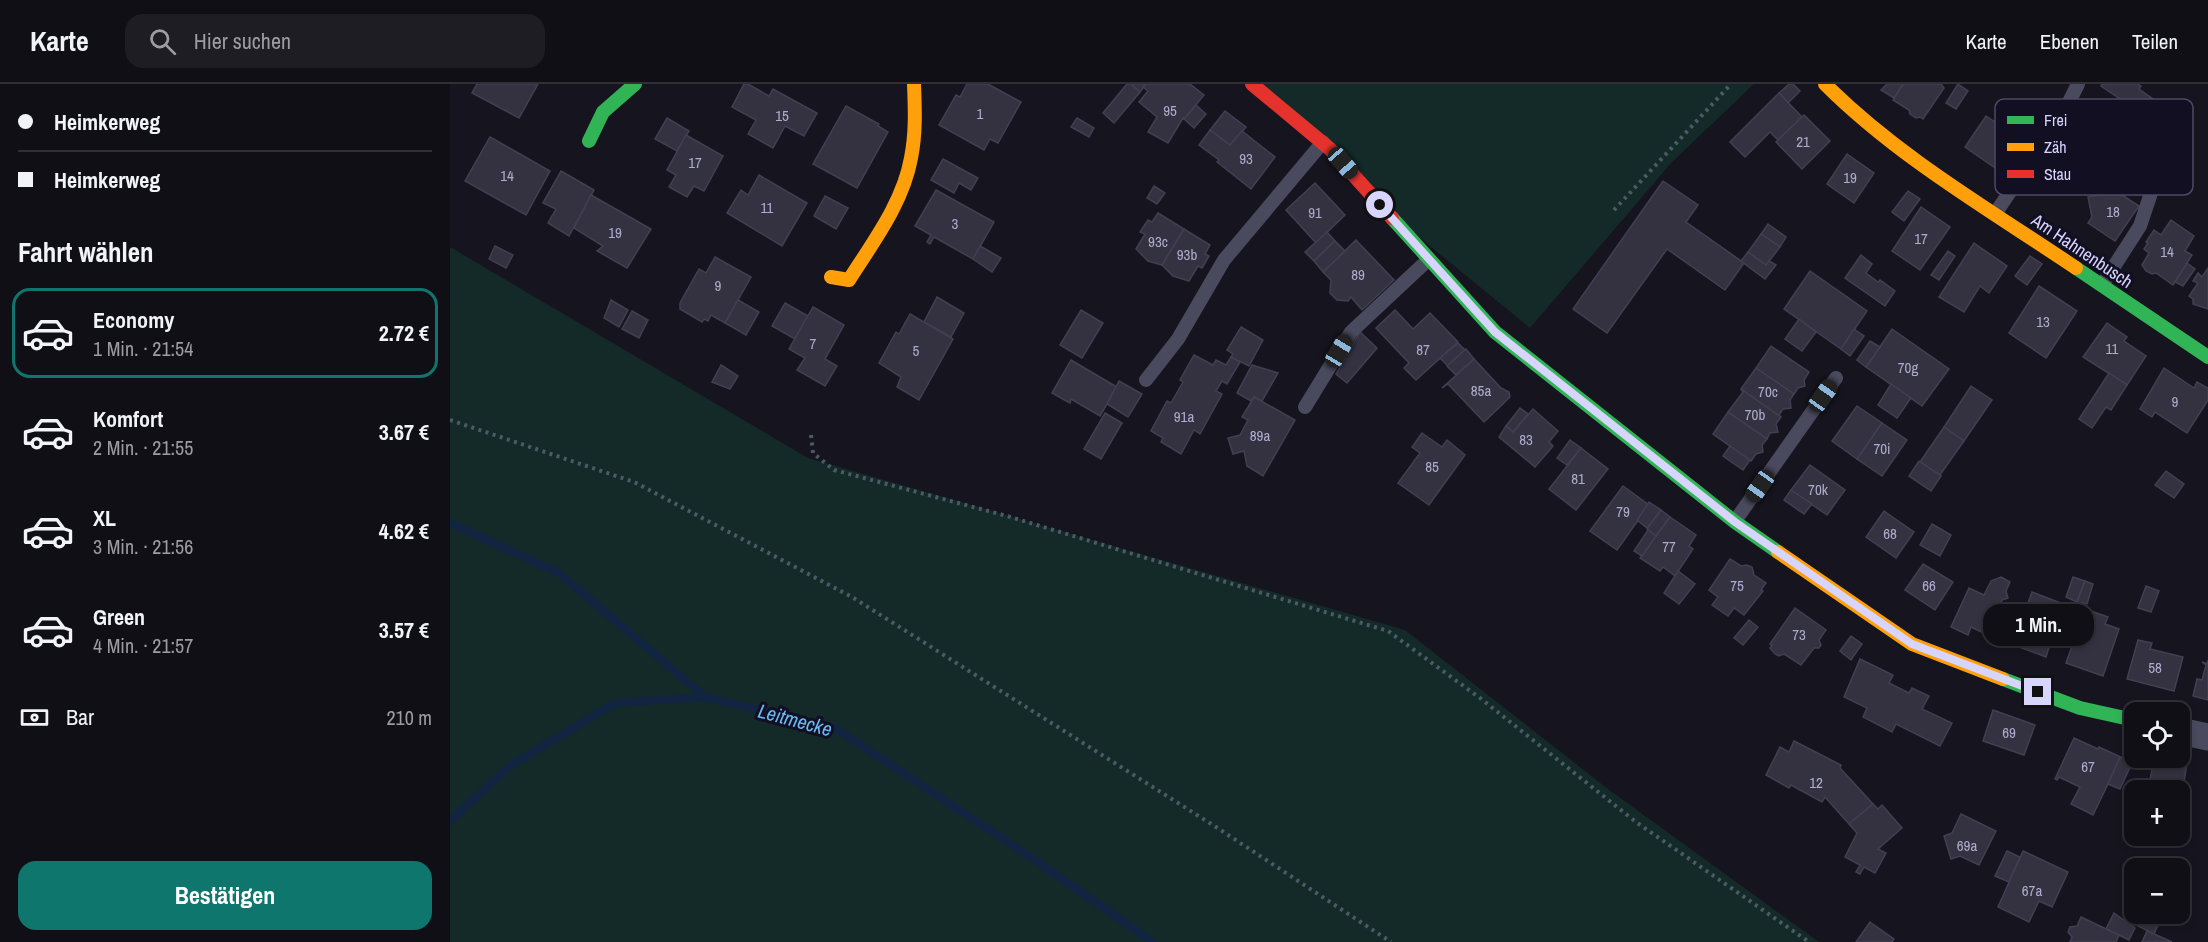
<!DOCTYPE html>
<html lang="de">
<meta charset="utf-8">
<style>
:root{--surface:#100f16;--page:#1e1d23;--text:#f1f3f6;--muted:#9c9ca1;--line:#302f35;--accent:#0f766e}
body{margin:0;font-family:"Archivo Narrow",sans-serif;background:var(--page);color:var(--text);height:100vh;display:flex;flex-direction:column;font-size:22px;white-space:nowrap}
*{box-sizing:border-box;margin:0}
p{font-size:20px;color:var(--muted)}
.icon{flex:none;width:33px;height:33px;fill:none;stroke:currentColor;stroke-width:2;stroke-linecap:round;stroke-linejoin:round}
.map{position:relative;flex:1;overflow:hidden}
.sheet{display:flex;flex-direction:column;background:var(--surface);width:450px}
.sheet>*{flex:none}
.hud{display:grid;align-content:center;height:132px;padding:0 18px;background:var(--surface)}
.buttons{position:absolute;left:1674px;top:618px;display:grid;gap:12px}
.buttons a{display:grid;place-items:center;width:66px;height:66px;border-radius:12px;background:var(--surface);box-shadow:0 3px 9px #0003,0 0 0 2px var(--line);font-size:30px}
.end{position:absolute;width:27px;height:27px;margin:-14px;border:8px solid #d7d4fd;background:#111;box-shadow:0 0 0 3px #111}
.from{border-radius:50%}
.bubble{position:absolute;height:42px;border-radius:18px;background:var(--surface);box-shadow:0 3px 9px #0003,0 0 0 2px var(--line);font-size:20px;font-weight:800;line-height:42px;text-align:center}
.car{position:absolute;width:18px;height:36px;margin:-18px -9px;border-radius:8px;box-shadow:0 0 4px 2px #0007;background:linear-gradient(#222 24%,#8ab4d8 0 40%,#222 0 76%,#8ab4d8 0 86%,#222 0)}
.hud b{display:flex;align-items:center;gap:21px;height:57px;font-size:22px}
.hud b+b{border-top:2px solid var(--line)}
.hud i{width:15px;height:15px;background:var(--text)}
ul{padding:0;list-style:none}
li{display:flex;align-items:center;gap:18px;height:90px;margin:0 12px 9px;padding:0 6px;border:3px solid transparent;border-radius:18px}
li div{flex:1}
li b{display:block;font-size:22px}
li em{font-style:normal;font-weight:800}
li.current{border-color:var(--accent)}
li>.icon{width:54px;height:54px;stroke-width:1.5}
h2{padding:0 18px;font-size:27px;line-height:72px}
.pay{display:flex;align-items:center;gap:15px;height:66px;padding:0 18px;font-size:22px}
.pay p{margin-inline-start:auto}
.cta{display:flex;gap:12px;margin-top:auto;padding:12px 18px}
.cta a{flex:1;height:69px;border-radius:18px;background:var(--accent);color:#fff;font-size:24px;font-weight:800;line-height:69px;text-align:center}
header{display:flex;align-items:center;gap:36px;box-sizing:border-box;height:84px;padding:0 30px;background:var(--surface);border-bottom:2px solid var(--line)}
header strong{font-size:28px}
nav{display:flex;gap:33px;margin-inline-start:auto;font-size:21px}
.search{width:420px;height:54px;background:var(--page);display:flex;align-items:center;gap:15px;box-sizing:border-box;padding:0 21px;border-radius:18px;color:var(--muted);font-size:22px}
main{display:flex;flex:1;min-height:0}
.map>svg:first-child{display:block}
</style>
<header>
<strong>Karte</strong>
<div class="search"><svg class="icon" aria-label="search" viewBox="0 0 24 24"><circle cx="10" cy="10" r="6"/><path d="M15 15l6 6"/></svg>Hier suchen</div>
<nav><a>Karte</a><a>Ebenen</a><a>Teilen</a></nav>
</header>
<main>
<section class="sheet">
<div class="hud">
<b><i class="from"></i>Heimkerweg</b>
<b><i></i>Heimkerweg</b>
</div>
<h2>Fahrt wählen</h2>
<ul>
<li class="current"><svg class="icon" aria-label="car" viewBox="0 0 24 24"><path d="M5 17H2v-5l4-1 3-4h7l3 4 3 1v5h-3M9 17h6M6 11h13"/><circle cx="7" cy="17" r="2"/><circle cx="17" cy="17" r="2"/></svg><div><b>Economy</b><p>1 Min. · 21:54</p></div><em>2.72 €</em></li>
<li><svg class="icon" aria-label="car" viewBox="0 0 24 24"><path d="M5 17H2v-5l4-1 3-4h7l3 4 3 1v5h-3M9 17h6M6 11h13"/><circle cx="7" cy="17" r="2"/><circle cx="17" cy="17" r="2"/></svg><div><b>Komfort</b><p>2 Min. · 21:55</p></div><em>3.67 €</em></li>
<li><svg class="icon" aria-label="car" viewBox="0 0 24 24"><path d="M5 17H2v-5l4-1 3-4h7l3 4 3 1v5h-3M9 17h6M6 11h13"/><circle cx="7" cy="17" r="2"/><circle cx="17" cy="17" r="2"/></svg><div><b>XL</b><p>3 Min. · 21:56</p></div><em>4.62 €</em></li>
<li><svg class="icon" aria-label="car" viewBox="0 0 24 24"><path d="M5 17H2v-5l4-1 3-4h7l3 4 3 1v5h-3M9 17h6M6 11h13"/><circle cx="7" cy="17" r="2"/><circle cx="17" cy="17" r="2"/></svg><div><b>Green</b><p>4 Min. · 21:57</p></div><em>3.57 €</em></li>
</ul>
<div class="pay"><svg class="icon" aria-label="cash" viewBox="0 0 24 24"><path d="M3 7h18v10H3z"/><circle cx="12" cy="12" r="2"/></svg>Bar<p>210 m</p></div>
<div class="cta"><a>Bestätigen</a></div>
</section>
<div class="map">
<svg width="1758" height="858" viewBox="0 0 1758 858">
<rect width="100%" height="100%" fill="#16141e"/>
<!-- green -->
<g fill="#132a29">
<path d="M798 0H1304L1222 78 1080 244 930 121Z"/>
<path d="M0 163 358 374 955 546 1158 705 1369 858H0Z"/>
</g>
<g fill="none" stroke-linecap="round" stroke-linejoin="round">
<!-- stream -->
<g stroke="#112542" stroke-width="8">
<path d="M0 439 109 489 255 613"/>
<path d="M0 737 60 682 165 619 255 613 385 644 579 772 703 858"/>
</g>
</g>
<!-- building -->
<g fill="#343241" stroke="#423f52" stroke-width="1.5">
<path d="M27 0H88L69 34 22 9Z"/>
<path d="M294 0H298L319 12 323 5 367 29 354 52 335 42 323 64 298 50 306 36 282 23Z"/>
<path d="M517 0H538L571 18 548 59 540 55 534 66 489 41 506 11 510 13Z"/>
<path d="M677 0H681L690 8 664 39 653 29Z"/>
<path d="M681 0H696L690 8Z"/>
<path d="M696 0H740L754 11 734 35 733 34 718 59 698 48 707 33 689 18 698 7 693 3Z"/>
<path d="M1339 0H1343L1350 7 1338 19 1329 9Z"/>
<path d="M1437 0H1453L1444 14 1431 6Z"/>
<path d="M1453 0H1491L1494 4 1473 35 1470 33 1466 34 1460 30 1459 26 1443 16Z"/>
<path d="M1508 0 1518 7 1506 25 1496 19Z"/>
<path d="M1652 0H1687L1691 2 1689 5 1713 22 1688 59 1656 37 1670 15 1651 2Z"/>
<path d="M1329 9 1352 33 1328 56 1320 48 1295 73 1280 58Z"/>
<path d="M746 21 756 30 744 44 734 35Z"/>
<path d="M396 22 429 40 428 42 438 48 407 104 363 80Z"/>
<path d="M775 27 796 43 780 61 760 46Z"/>
<path d="M1354 31 1380 57 1352 85 1326 58Z"/>
<path d="M1536 32 1572 56 1551 88 1515 63Z"/>
<path d="M217 34 239 47 227 67 205 55Z"/>
<path d="M627 34 644 44 639 53 621 43Z"/>
<path d="M760 46 780 61 792 47 825 73 801 105 767 78 769 76 749 61Z"/>
<path d="M236 51 273 72 254 107 244 102 237 113 219 103 226 91 217 86Z"/>
<path d="M40 53 100 87 76 131 15 97Z"/>
<path d="M1397 70 1424 89 1404 119 1377 100Z"/>
<path d="M493 75 528 94 521 106 509 99 504 109 481 96Z"/>
<path d="M111 87 144 106 119 152 98 139 106 125 93 119Z"/>
<path d="M309 91 357 119 332 162 277 129 291 106 298 111Z"/>
<path d="M1213 97 1248 121 1236 138 1294 179 1275 206 1217 165 1157 249 1123 225Z"/>
<path d="M865 99 895 131 866 159 836 126Z"/>
<path d="M704 102 715 109 707 120 697 114Z"/>
<path d="M1661 104 1689 122 1665 157 1638 139 1642 133 1638 113 1657 109Z"/>
<path d="M486 106 544 138 523 175 484 153 480 160 477 158 481 151 465 142Z"/>
<path d="M1458 107 1470 115 1454 137 1442 128Z"/>
<path d="M141 111 201 145 177 184 147 167 153 162 124 144Z"/>
<path d="M375 112 398 124 386 145 364 132Z"/>
<path d="M1471 123 1500 143 1470 186 1442 167Z"/>
<path d="M708 129 734 145 712 181 698 177 686 165 695 150 690 148 698 136 702 138Z"/>
<path d="M1721 136 1744 152 1735 167 1742 171 1723 201 1706 189 1702 190 1696 187 1692 181 1699 169 1694 165 1698 159 1696 158 1704 146 1711 151Z"/>
<path d="M1318 140 1336 153 1330 163 1311 150Z"/>
<path d="M734 145 760 161 755 170 759 172 752 184 748 182 739 197 723 192 712 181Z"/>
<path d="M877 148 885 157 864 177 855 168Z"/>
<path d="M1311 150 1330 163 1316 181 1298 168Z"/>
<path d="M906 156 944 196 912 226 901 213 898 217 887 216 880 209 881 196 873 188Z"/>
<path d="M885 157 895 167 873 188 864 177Z"/>
<path d="M1524 159 1557 182 1539 209 1530 202 1514 228 1489 213Z"/>
<path d="M45 162 63 171 56 184 39 175Z"/>
<path d="M530 162 551 174 542 188 523 175Z"/>
<path d="M1498 167 1505 172 1489 196 1481 191Z"/>
<path d="M1298 168 1316 181 1319 177 1326 181 1315 195 1291 177Z"/>
<path d="M1411 171 1422 180 1416 189 1428 198 1430 196 1445 207 1435 222 1395 194Z"/>
<path d="M1580 172 1592 180 1577 201 1565 192Z"/>
<path d="M265 173 301 193 275 239 261 231 258 237 254 235 252 238 230 225V219L249 185 256 189Z"/>
<path d="M1737 179 1745 185 1733 202 1725 198Z"/>
<path d="M1758 184V225L1743 220V215L1739 212 1748 199 1743 197 1748 189 1752 193Z"/>
<path d="M1360 187 1417 227 1391 265 1334 225Z"/>
<path d="M1589 202 1627 227 1596 274 1559 249Z"/>
<path d="M487 213 514 229 501 253 474 238Z"/>
<path d="M161 216 178 226 169 243 154 234Z"/>
<path d="M288 216 309 228 296 251 275 239Z"/>
<path d="M335 219 358 232 345 255 322 242Z"/>
<path d="M363 223 394 241 375 275 387 282 375 302 347 286 355 274 339 265Z"/>
<path d="M631 226 653 239 632 274 610 261Z"/>
<path d="M945 226 963 245 980 229 1008 258 966 296 954 284 959 279 926 244Z"/>
<path d="M182 227 198 236 189 254 172 245Z"/>
<path d="M460 230 503 255 469 316 447 303 451 293 429 279 446 248 449 250Z"/>
<path d="M1349 235 1366 248 1352 267 1335 255Z"/>
<path d="M1657 239 1677 253 1674 257 1696 272 1677 301 1633 273Z"/>
<path d="M791 243 813 256 799 282 781 273 783 270 777 266Z"/>
<path d="M1404 245 1414 252 1400 272 1391 265Z"/>
<path d="M1442 245 1499 285 1472 322 1416 283Z"/>
<path d="M910 248 927 264 897 299 886 290Z"/>
<path d="M1420 257 1430 263 1416 283 1407 276Z"/>
<path d="M1008 259 1015 266 998 282 990 274Z"/>
<path d="M1321 262 1359 288 1354 296 1355 302 1348 304 1344 310 1306 284Z"/>
<path d="M1016 265 1024 275 1006 291 997 282Z"/>
<path d="M744 271 763 281 766 276 776 281 781 273 790 278 777 300 772 297 766 307 772 310 750 350 744 346 731 370 711 358 713 354 701 347 717 317 721 319 733 298 730 296Z"/>
<path d="M1024 275 1051 304 1059 308 1060 313 1034 338 998 300 992 304Z"/>
<path d="M621 276 667 303 650 332 621 315 620 319 602 309Z"/>
<path d="M271 281 288 292 280 305 262 298Z"/>
<path d="M802 281 828 289 812 317 804 313 801 317 787 309Z"/>
<path d="M1306 284 1344 310 1340 316 1341 324 1333 325 1329 331 1331 333 1291 305Z"/>
<path d="M1714 284 1744 304 1747 298 1758 304V316L1737 349 1705 328 1702 333 1690 325Z"/>
<path d="M1659 289 1677 301 1661 326 1656 323 1642 344 1629 335Z"/>
<path d="M669 297 692 310 678 333 657 320Z"/>
<path d="M1441 300 1461 314 1447 334 1428 321Z"/>
<path d="M1521 302 1542 316 1514 357 1494 343Z"/>
<path d="M1291 305 1331 333 1326 340 1328 348 1320 349 1317 355 1278 328 1293 308Z"/>
<path d="M804 313 845 336 813 392 797 382 794 367 783 370 778 354 790 351 798 336 792 333Z"/>
<path d="M1407 322 1432 339 1407 375 1382 357Z"/>
<path d="M1070 324 1078 330 1063 348 1056 342Z"/>
<path d="M1083 325 1108 347 1099 358 1103 362 1085 383 1049 353 1056 342 1063 348Z"/>
<path d="M1278 328 1317 355 1312 361 1313 368 1306 370 1301 377 1263 350Z"/>
<path d="M655 329 672 339 651 375 634 365Z"/>
<path d="M1432 339 1457 356 1432 392 1407 375Z"/>
<path d="M1494 343 1514 357 1490 391 1470 378Z"/>
<path d="M972 349 992 363 997 356 1015 371 979 421 948 399 970 369 962 363Z"/>
<path d="M1120 356 1131 364 1117 381 1107 374Z"/>
<path d="M1280 362 1300 376 1293 386 1273 372Z"/>
<path d="M1131 364 1158 385 1126 426 1099 405Z"/>
<path d="M1469 377 1491 392 1481 407 1459 392Z"/>
<path d="M1360 381 1395 406 1377 431 1341 406Z"/>
<path d="M1716 387 1734 400 1724 414 1705 401Z"/>
<path d="M1173 402 1199 421 1167 466 1140 447Z"/>
<path d="M1341 406 1362 420 1354 430 1334 416Z"/>
<path d="M1199 418 1211 426 1197 444 1187 436Z"/>
<path d="M1211 426 1220 433 1206 452 1197 445Z"/>
<path d="M1434 427 1464 448 1446 474 1416 453Z"/>
<path d="M1220 433 1246 451 1239 462 1243 465 1225 492 1213 483 1210 487 1190 474Z"/>
<path d="M1482 440 1501 451 1490 472 1470 461Z"/>
<path d="M1198 446 1206 452 1192 472 1184 467Z"/>
<path d="M1280 475 1291 482 1297 481 1302 483 1304 491 1316 499 1311 506 1313 507 1294 531 1284 524 1278 532 1262 521 1268 513 1259 506Z"/>
<path d="M1473 480 1503 498 1485 526 1455 506Z"/>
<path d="M1228 487 1245 500 1229 520 1214 509Z"/>
<path d="M1551 493 1560 498 1556 507 1558 514 1552 516 1536 550 1521 543 1518 551 1501 543 1519 504 1534 511 1541 497Z"/>
<path d="M1623 493 1635 497 1627 518 1616 513Z"/>
<path d="M1635 497 1643 500 1637 520 1627 518Z"/>
<path d="M1696 502 1709 507 1701 528 1688 524Z"/>
<path d="M1582 508 1613 520 1596 573 1561 560 1573 525 1575 527Z"/>
<path d="M1345 524 1376 546 1369 556 1371 561 1369 564H1364L1351 581 1334 570 1329 572 1325 570 1320 564 1322 561 1320 560Z"/>
<path d="M1635 525 1658 533 1655 540 1669 545 1653 592 1616 579Z"/>
<path d="M1299 536 1308 543 1293 561 1284 554Z"/>
<path d="M1401 552 1412 560 1401 576 1390 567Z"/>
<path d="M1688 556 1702 559 1700 565 1733 573 1724 607 1677 595Z"/>
<path d="M1410 575 1443 591 1439 599 1459 609 1462 604 1479 612 1472 625 1502 639 1490 662 1446 640 1442 648 1413 633 1417 624 1394 613Z"/>
<path d="M1758 576V616L1743 612 1747 595 1752 596 1756 581 1752 578 1757 580Z"/>
<path d="M1543 626 1585 641 1574 671 1533 657Z"/>
<path d="M1624 654 1648 665 1649 663 1671 673 1643 731 1621 720 1630 703 1609 693 1607 696 1605 695Z"/>
<path d="M1344 657 1391 681 1390 684 1423 720 1399 740 1375 713 1372 718 1341 701 1339 704 1316 691 1330 663 1339 668Z"/>
<path d="M1670 673 1682 679 1670 705 1658 700Z"/>
<path d="M1704 675 1737 679 1731 717H1730V706H1698Z"/>
<path d="M1688 700 1699 702 1698 706H1687Z"/>
<path d="M1423 720 1428 725 1432 721 1452 744 1428 765 1436 769 1425 789 1414 783 1410 790 1406 788 1410 781 1395 773 1407 749 1399 740Z"/>
<path d="M1511 730 1546 747 1529 781 1510 772 1501 775 1494 752 1502 749Z"/>
<path d="M1557 767 1570 773 1559 798 1545 792Z"/>
<path d="M1573 767 1618 788 1602 823 1589 817 1579 838 1548 823Z"/>
<path d="M1664 829 1685 844 1679 856 1656 845Z"/>
<path d="M1692 830 1710 837 1704 850 1686 841Z"/>
<path d="M1631 833 1669 851 1666 858H1620L1622 853 1618 848 1620 843 1627 842Z"/>
<path d="M1420 838 1444 855 1442 858H1406Z"/>
<path d="M1697 847 1704 850 1722 858H1692Z"/>
</g>
<g fill="none" stroke-linecap="round" stroke-linejoin="round">
<!-- path -->
<g stroke="#4c5a66" stroke-width="4" stroke-dasharray="3 4.5" stroke-linecap="butt">
<path d="M1164 126 1281 0"/>
<path d="M0 336 184 398 402 513 766 743 941 858"/>
<path d="M361 351 363 369 384 386 557 432 938 547 1030 614 1186 738 1359 858"/>
</g>
<!-- lane -->
<g stroke="#4a4a5f" stroke-width="14">
<path d="M1545 130 1615 26 1628 0"/>
<path d="M1652 201 1690 142 1709 85"/>
<path d="M696 296 728 255 774 176 873 58"/>
<path d="M855 323 901 248 979 175"/>
<path d="M1285 437 1386 294"/>
</g>
<!-- street -->
<path stroke="#4a4a5f" stroke-width="27" d="M1730 647 1758 653"/>
<!-- fast -->
<g stroke="#30b455" stroke-width="14">
<path d="M139 57 153 28 185 0"/>
<path d="M942 134 1045 248 1285 438 1328 468"/>
<path d="M1626 184 1758 273"/>
<path d="M1553 595 1630 624 1684 636"/>
</g>
<!-- slow -->
<g stroke="#ff9f0a" stroke-width="14">
<path d="M1375 0C1448 73 1540 126 1626 184"/>
<path d="M381 193 399 196C423 158 453 119 461 74 466 49 465 25 464 0"/>
<path d="M1328 468 1462 560 1553 595"/>
</g>
<!-- jam -->
<path stroke="#e5322d" stroke-width="14" d="M802 0 880 65 942 134"/>
</g>
<g fill="none" stroke-linecap="round" stroke-linejoin="round">
<!-- route -->
<path stroke="#d7d4fd" stroke-width="8" d="M930 121 1045 248 1285 438 1462 560 1588 608"/>
</g>
<g text-anchor="middle" stroke-width="6" stroke-linejoin="round" paint-order="stroke">
<!-- number labels -->
<g font-size="15" fill="#aeacce">
<text x="720" y="32">95</text>
<text x="530" y="35">1</text>
<text x="332" y="37">15</text>
<text x="1353" y="63">21</text>
<text x="796" y="80">93</text>
<text x="245" y="84">17</text>
<text x="57" y="97">14</text>
<text x="1400" y="99">19</text>
<text x="317" y="129">11</text>
<text x="1663" y="133">18</text>
<text x="865" y="134">91</text>
<text x="505" y="145">3</text>
<text x="165" y="154">19</text>
<text x="1471" y="160">17</text>
<text x="708" y="163">93c</text>
<text x="1717" y="173">14</text>
<text x="737" y="176">93b</text>
<text x="908" y="196">89</text>
<text x="268" y="207">9</text>
<text x="1593" y="243">13</text>
<text x="363" y="265">7</text>
<text x="1662" y="270">11</text>
<text x="973" y="271">87</text>
<text x="466" y="272">5</text>
<text x="1458" y="289">70g</text>
<text x="1031" y="312">85a</text>
<text x="1318" y="313">70c</text>
<text x="1725" y="323">9</text>
<text x="1305" y="336">70b</text>
<text x="734" y="338">91a</text>
<text x="810" y="357">89a</text>
<text x="1076" y="361">83</text>
<text x="1432" y="370">70i</text>
<text x="982" y="388">85</text>
<text x="1128" y="400">81</text>
<text x="1368" y="411">70k</text>
<text x="1173" y="433">79</text>
<text x="1440" y="455">68</text>
<text x="1219" y="468">77</text>
<text x="1287" y="507">75</text>
<text x="1479" y="507">66</text>
<text x="1349" y="556">73</text>
<text x="1705" y="589">58</text>
<text x="1559" y="654">69</text>
<text x="1638" y="688">67</text>
<text x="1366" y="704">12</text>
<text x="1517" y="767">69a</text>
<text x="1582" y="812">67a</text>
</g>
<!-- street labels -->
<g font-size="18" fill="#d7d4fd" stroke="#120f23">
<text transform="translate(1632 167) rotate(34)" y="6">Am Hahnenbusch</text>
</g>
<!-- water labels -->
<g font-size="20" font-style="italic" fill="#68bbf7" stroke="#120f23">
<text transform="translate(345 636) rotate(15)" y="7">Leitmecke</text>
</g>
</g>
<!-- legend -->
<rect x="1545" y="15" width="198" height="96" rx="9" fill="#120f23" stroke="#4d4a64" stroke-width="1.5"/>
<rect x="1557" y="32" width="27" height="8" fill="#30b455"/>
<rect x="1557" y="59" width="27" height="8" fill="#ff9f0a"/>
<rect x="1557" y="86" width="27" height="8" fill="#e5322d"/>
<g font-size="16" fill="#d7d4fd">
<text x="1594" y="42">Frei</text>
<text x="1594" y="69">Zäh</text>
<text x="1594" y="96">Stau</text>
</g>
</svg>
<div class="buttons">
<a><svg class="icon" aria-label="locate" viewBox="0 0 24 24"><circle cx="12" cy="12" r="6"/><path d="M12 2v4M12 18v4M2 12h4M18 12h4"/></svg></a>
<a>+</a>
<a>−</a>
</div>
<i class="end from" style="left:930px;top:121px"></i>
<i class="end" style="left:1588px;top:608px"></i>
<div class="bubble" style="left:1533px;top:520px;width:111px">1 Min.</div>
<i class="car" style="left:893px;top:79px;rotate:139deg"></i>
<i class="car" style="left:889px;top:267px;rotate:31deg"></i>
<i class="car" style="left:1373px;top:312px;rotate:35deg"></i>
<i class="car" style="left:1310px;top:402px;rotate:215deg"></i>
</div>
</main>
